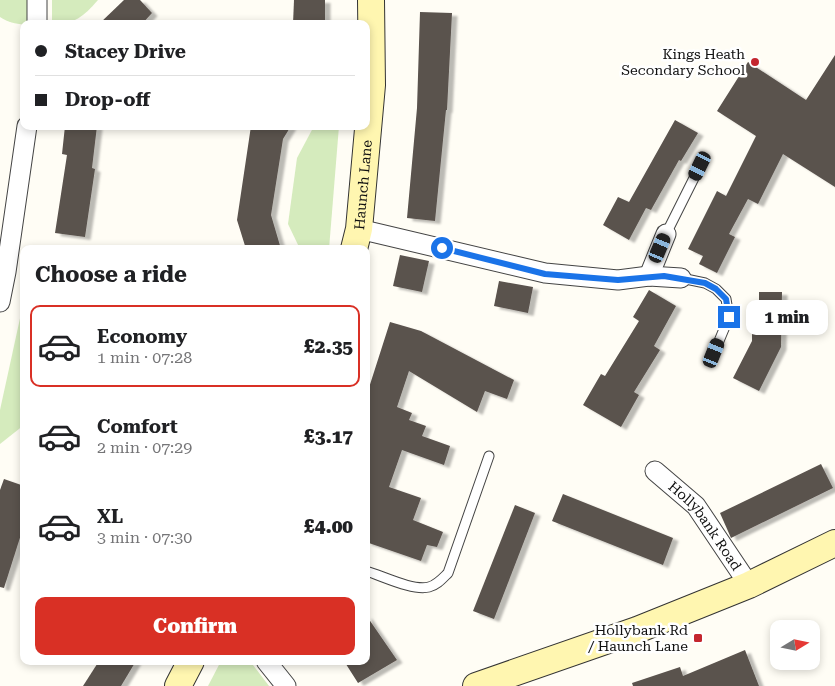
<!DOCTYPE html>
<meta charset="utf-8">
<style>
:root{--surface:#fff;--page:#f2f2f2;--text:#202124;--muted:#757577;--line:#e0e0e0;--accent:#d93025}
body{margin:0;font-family:"Roboto Serif",serif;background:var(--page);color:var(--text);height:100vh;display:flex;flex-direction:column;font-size:19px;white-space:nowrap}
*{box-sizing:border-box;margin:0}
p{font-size:16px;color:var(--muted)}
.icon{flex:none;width:28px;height:28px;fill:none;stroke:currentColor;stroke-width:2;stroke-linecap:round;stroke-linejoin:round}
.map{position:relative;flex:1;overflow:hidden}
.side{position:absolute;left:20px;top:245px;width:350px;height:420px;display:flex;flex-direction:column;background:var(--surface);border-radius:10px;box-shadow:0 2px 8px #0003}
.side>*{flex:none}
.guide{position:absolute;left:20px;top:20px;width:350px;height:110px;border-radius:10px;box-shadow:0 2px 8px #0003;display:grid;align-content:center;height:110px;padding:0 15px;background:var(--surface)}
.needle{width:32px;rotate:80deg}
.controls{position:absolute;left:770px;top:620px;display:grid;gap:10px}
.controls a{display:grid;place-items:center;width:50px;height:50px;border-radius:10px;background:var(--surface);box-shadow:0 2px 8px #0003;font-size:25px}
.end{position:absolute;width:22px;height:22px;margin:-11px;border:6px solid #1a73e8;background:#fff;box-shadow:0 0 0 2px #fff}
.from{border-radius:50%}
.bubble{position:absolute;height:35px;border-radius:10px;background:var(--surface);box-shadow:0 2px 8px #0003;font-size:16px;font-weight:800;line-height:35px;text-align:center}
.car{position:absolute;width:15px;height:30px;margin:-15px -8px;border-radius:6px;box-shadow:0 0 4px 1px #0007;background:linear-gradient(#222 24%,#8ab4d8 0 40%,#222 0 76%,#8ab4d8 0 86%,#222 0)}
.guide b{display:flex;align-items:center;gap:18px;height:48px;font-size:19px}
.guide b+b{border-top:1px solid var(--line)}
.guide i{width:12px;height:12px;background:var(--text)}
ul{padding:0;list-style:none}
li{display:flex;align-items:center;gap:15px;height:82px;margin:0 10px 8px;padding:0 5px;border:2px solid transparent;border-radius:10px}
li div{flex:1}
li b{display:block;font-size:19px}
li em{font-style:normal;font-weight:800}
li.on{border-color:var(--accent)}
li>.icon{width:45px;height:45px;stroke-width:1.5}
h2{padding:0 15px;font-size:22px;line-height:60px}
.cta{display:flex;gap:10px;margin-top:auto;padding:10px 15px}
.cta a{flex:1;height:58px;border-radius:10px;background:var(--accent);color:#fff;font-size:20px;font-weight:800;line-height:58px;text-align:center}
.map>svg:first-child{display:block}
</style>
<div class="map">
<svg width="835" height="686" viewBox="0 0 835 686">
<defs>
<filter id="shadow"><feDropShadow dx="5.5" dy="3" stdDeviation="1" flood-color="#0004"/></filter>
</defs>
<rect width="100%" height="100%" fill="#fffdf5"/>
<!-- grass -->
<g fill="#d5ebbd">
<path d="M0 0H27L28 24C19 25 9 23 0 17Z"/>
<path d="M52 0H98C83 17 75 24 52 24Z"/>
<path d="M314 126H339L329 249H300L288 224 297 158Z"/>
<path d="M24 300V425L0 444V410Z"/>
<path d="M221 661H250L269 686H208Z"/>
</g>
<!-- building -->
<g fill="#5a524d" filter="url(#shadow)">
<path d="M124 0H140L152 13 142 24H99Z"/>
<path d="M294 0H325V24H293Z"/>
<path d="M420 12 452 13 447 110H446L435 221 407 218 417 108Z"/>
<path d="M835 55V187L783 154 758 204 748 199 729 234 735 237 717 273 699 264 703 256 688 249 717 191 726 196 756 136 717 111 748 62 806 100Z"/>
<path d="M675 120 698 133 681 161 679 160 651 210 646 208 629 240 603 225 618 197 629 202Z"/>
<path d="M65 126H97L92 168 95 169 85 237 55 233 67 155 62 154Z"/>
<path d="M251 126H291L283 139 271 215 281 249H246L237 220Z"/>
<path d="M400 255 429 261 422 292 393 286Z"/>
<path d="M499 281 533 287 528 313 494 306Z"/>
<path d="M649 290 676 306 654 346 660 350 634 392 639 395 621 427 583 405 601 374 605 376 639 321 633 317Z"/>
<path d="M759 292H782L781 347 759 391 733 378 752 341V317H759Z"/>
<path d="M390 322 421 331 514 380 507 399 485 391 477 412 409 371 397 407 412 413 409 420 426 426 422 436 450 446 444 465 402 450 389 487 421 498 413 520 443 532 437 547 427 545 421 561 366 542V397Z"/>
<path d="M821 464 833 488 731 538 720 513Z"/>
<path d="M4 479 24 486V525L4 588 0 587V490Z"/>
<path d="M563 494 673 538 663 565 552 521Z"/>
<path d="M515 505 535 513 494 619 473 611Z"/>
<path d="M366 615 397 660 358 683 344 661H366Z"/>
<path d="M745 650 759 686H633L632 683 680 667 683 676Z"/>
<path d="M99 661H136L121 686H83Z"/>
</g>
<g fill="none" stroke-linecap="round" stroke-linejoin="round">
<!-- lane casing -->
<g stroke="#444" stroke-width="11">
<g id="lane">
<path d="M666 234 700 166"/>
<path d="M681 278 705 283 716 289 726 299 729 317 714 353"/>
<path d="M366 571C383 576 412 591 429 587 437 585 442 579 448 573L489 456"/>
</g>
</g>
<!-- street casing -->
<g stroke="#444" stroke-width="21">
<g id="street">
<path d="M37 24V0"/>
<path d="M359 229 545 273 618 280 649 276 681 278"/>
<path d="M649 276 666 234"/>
<path d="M0 302 6 272 27 126"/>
<path id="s1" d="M655 471 696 506 749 585"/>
<path d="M266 661 286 686"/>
</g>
</g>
<!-- secondary casing -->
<g stroke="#333" stroke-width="28">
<g id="secondary">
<path id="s2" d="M354 249 359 229 372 85 371 0"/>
<path d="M178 686 191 661"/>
<path d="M476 686 637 630 749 585 835 543"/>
</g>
</g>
<!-- lane -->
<use href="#lane" stroke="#fff" stroke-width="9"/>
<!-- street -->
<use href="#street" stroke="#fff" stroke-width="19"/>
<!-- secondary -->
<use href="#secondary" stroke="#fff6b0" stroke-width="26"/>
</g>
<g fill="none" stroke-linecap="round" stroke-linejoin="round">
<!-- route -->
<path stroke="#1a73e8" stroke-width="6" d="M442 248 545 274 618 280 664 276 705 283 716 289 726 299 729 317"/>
</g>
<!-- markers -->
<g fill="#c4262e" stroke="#fff" stroke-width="2">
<circle cx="755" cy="62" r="5"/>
<rect x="693" y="633" width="10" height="10" rx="2.5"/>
</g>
<g text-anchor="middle" stroke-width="5" stroke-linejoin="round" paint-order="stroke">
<!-- poi labels -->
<g font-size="14" fill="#111" stroke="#fff" text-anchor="end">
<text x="745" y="59">Kings Heath<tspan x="745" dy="16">Secondary School</tspan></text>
<text x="688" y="635">Hollybank Rd<tspan x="688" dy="16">/ Haunch Lane</tspan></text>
</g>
<!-- street labels -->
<g font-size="14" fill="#111" stroke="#fff">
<text dy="5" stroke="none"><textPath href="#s2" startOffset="65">Haunch Lane</textPath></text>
<text dy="5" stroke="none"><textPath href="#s1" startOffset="75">Hollybank Road</textPath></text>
</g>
</g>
</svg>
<div class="controls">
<a><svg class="needle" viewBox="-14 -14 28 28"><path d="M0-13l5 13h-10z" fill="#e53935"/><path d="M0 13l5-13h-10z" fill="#757577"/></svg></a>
</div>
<i class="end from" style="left:442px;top:248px"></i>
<i class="end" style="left:729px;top:317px"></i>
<div class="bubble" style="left:746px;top:300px;width:82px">1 min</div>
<i class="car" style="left:700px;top:166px;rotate:206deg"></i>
<i class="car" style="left:660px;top:248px;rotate:23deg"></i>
<i class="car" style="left:714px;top:353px;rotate:22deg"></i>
<div class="guide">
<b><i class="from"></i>Stacey Drive</b>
<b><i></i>Drop-off</b>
</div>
<section class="side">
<h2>Choose a ride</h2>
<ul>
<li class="on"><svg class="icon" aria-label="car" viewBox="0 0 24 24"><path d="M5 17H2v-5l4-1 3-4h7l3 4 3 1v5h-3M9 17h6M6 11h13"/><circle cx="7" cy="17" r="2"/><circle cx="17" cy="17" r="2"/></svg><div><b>Economy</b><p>1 min · 07:28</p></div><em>£2.35</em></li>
<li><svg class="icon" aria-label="car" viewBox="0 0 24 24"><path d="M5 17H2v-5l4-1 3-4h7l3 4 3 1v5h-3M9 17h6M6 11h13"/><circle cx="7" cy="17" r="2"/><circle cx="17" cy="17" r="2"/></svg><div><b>Comfort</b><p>2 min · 07:29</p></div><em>£3.17</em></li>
<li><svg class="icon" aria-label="car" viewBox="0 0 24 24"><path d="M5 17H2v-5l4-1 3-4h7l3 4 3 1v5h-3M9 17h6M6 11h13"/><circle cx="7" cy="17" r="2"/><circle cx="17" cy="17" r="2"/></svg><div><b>XL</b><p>3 min · 07:30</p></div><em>£4.00</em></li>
</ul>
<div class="cta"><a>Confirm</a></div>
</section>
</div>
